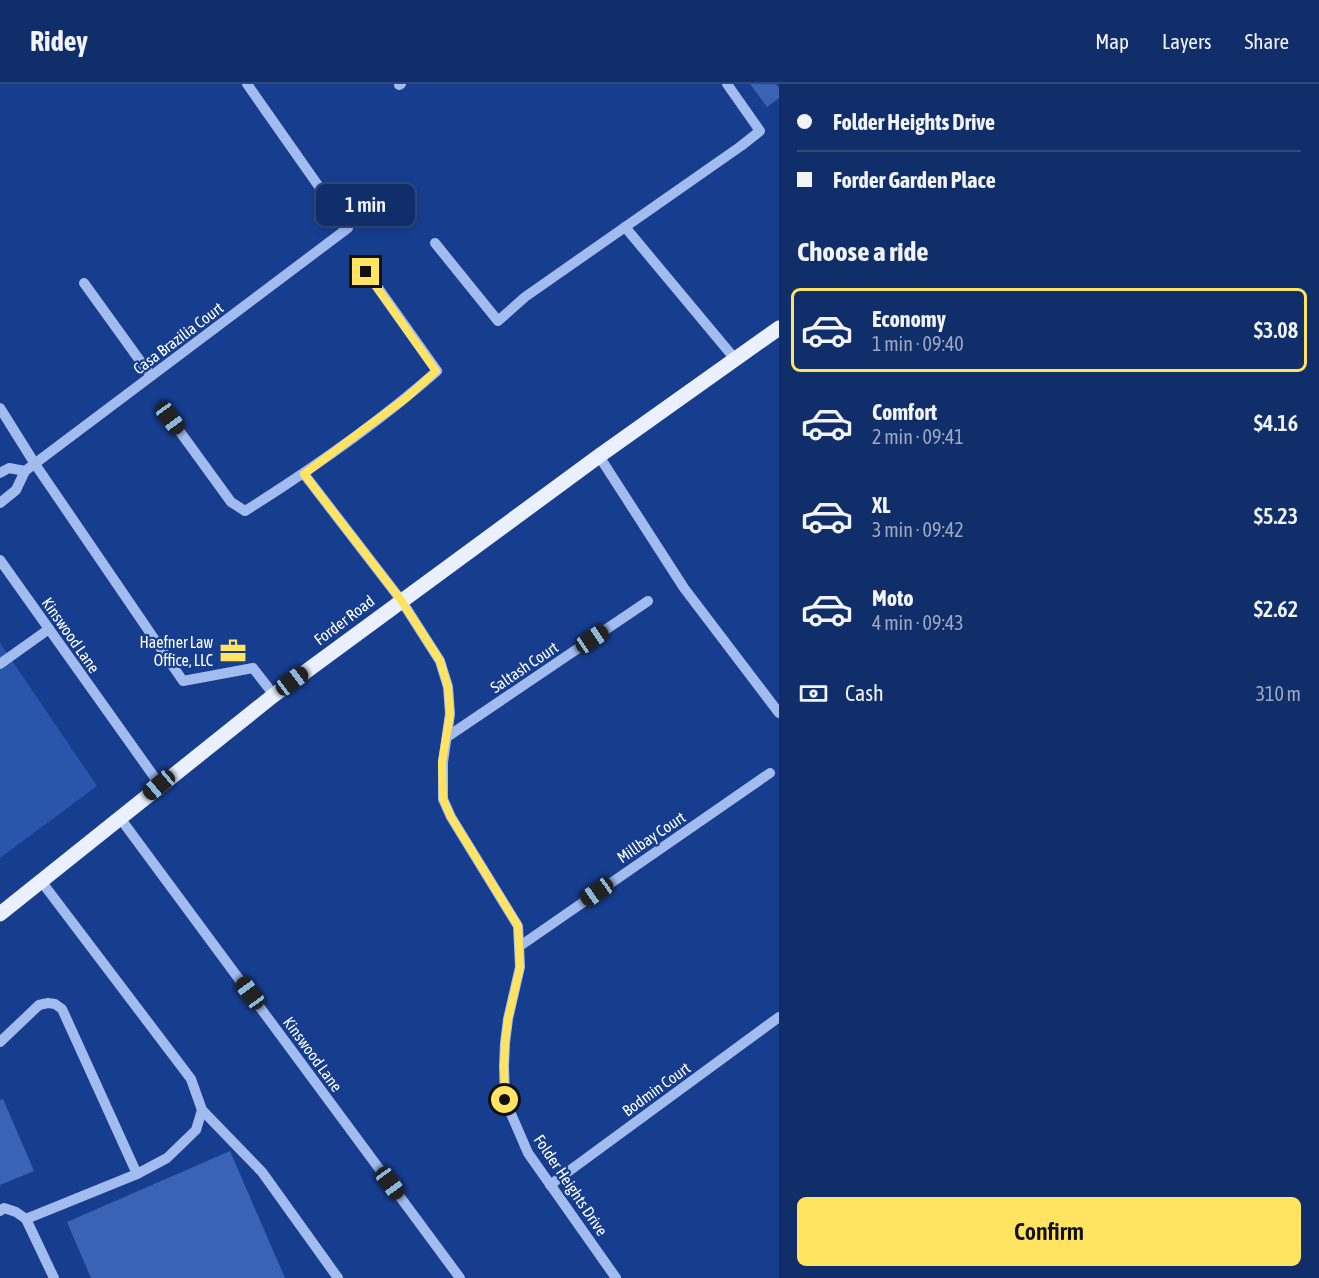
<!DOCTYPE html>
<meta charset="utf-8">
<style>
:root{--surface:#102e6a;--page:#1e3a72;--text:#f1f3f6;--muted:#9ca8c1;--line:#304a7e;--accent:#ffe361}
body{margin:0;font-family:"Asap Condensed",sans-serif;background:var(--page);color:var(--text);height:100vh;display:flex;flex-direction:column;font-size:22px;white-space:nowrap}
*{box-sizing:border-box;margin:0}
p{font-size:20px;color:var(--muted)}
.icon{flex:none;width:33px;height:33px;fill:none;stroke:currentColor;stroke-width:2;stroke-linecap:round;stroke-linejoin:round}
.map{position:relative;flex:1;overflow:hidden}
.sheet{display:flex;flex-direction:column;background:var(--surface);width:540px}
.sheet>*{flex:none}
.hud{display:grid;align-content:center;height:132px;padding:0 18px;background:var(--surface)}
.end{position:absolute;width:27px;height:27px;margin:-14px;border:8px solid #ffe361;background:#111;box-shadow:0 0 0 3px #111}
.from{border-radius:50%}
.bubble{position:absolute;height:42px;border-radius:9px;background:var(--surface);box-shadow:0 3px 9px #0003,0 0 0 2px var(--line);font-size:20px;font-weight:600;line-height:42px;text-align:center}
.car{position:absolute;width:18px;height:36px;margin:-18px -9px;border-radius:8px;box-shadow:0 0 4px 2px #0007;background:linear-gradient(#222 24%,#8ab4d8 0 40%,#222 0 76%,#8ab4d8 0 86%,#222 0)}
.hud b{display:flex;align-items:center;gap:21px;height:57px;font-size:22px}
.hud b+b{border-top:2px solid var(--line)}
.hud i{width:15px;height:15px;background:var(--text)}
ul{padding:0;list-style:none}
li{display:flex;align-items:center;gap:18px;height:84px;margin:0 12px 9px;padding:0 6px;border:3px solid transparent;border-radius:9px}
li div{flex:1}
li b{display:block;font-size:22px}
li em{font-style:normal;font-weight:600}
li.on{border-color:var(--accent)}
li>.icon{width:54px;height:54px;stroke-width:1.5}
h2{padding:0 18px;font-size:27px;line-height:72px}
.pay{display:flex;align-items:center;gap:15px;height:66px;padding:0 18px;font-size:22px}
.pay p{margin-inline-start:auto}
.primary-button{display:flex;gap:12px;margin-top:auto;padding:12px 18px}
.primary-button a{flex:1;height:69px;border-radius:9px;background:var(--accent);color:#111;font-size:24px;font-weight:600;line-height:69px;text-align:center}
header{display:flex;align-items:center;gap:36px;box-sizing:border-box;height:84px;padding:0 30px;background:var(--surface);border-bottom:2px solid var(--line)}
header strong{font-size:28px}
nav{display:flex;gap:33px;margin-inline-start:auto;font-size:21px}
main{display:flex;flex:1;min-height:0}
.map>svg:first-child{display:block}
</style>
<header>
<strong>Ridey</strong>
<nav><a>Map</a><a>Layers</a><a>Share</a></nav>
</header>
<main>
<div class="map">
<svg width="779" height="1194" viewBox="0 0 779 1194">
<rect width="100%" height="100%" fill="#163d8e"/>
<!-- green -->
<path fill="#2955ad" d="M0 559 97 702 0 774Z"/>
<!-- building -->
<g fill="#3b63b5">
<path d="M750 0H776L779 4V14L767 23Z"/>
<path d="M3 1015 34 1087 0 1101V1016Z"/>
<path d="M230 1067 285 1194H91L67 1138Z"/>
</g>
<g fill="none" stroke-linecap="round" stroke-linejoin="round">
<!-- minor -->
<g stroke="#a2bcf0" stroke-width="10">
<path d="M399 0V1L401 0"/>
<path d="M625 143 735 275"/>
<path d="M435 159 498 237 525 213 741 62 760 47 727 0"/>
<path d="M84 199 151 292"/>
<path d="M0 324 35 380 183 597 253 584 274 611"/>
<path d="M170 334 231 418 245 427C312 385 377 340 437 287L366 187"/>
<path d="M599 372 684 504 779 629"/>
<path d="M0 389 9 384 25 387"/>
<path d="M304 390 401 516 440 577 448 603 450 630 443 678V715L451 733 518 842 520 883 508 935 505 959 504 982 505 1016 528 1069 616 1194"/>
<path d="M0 419 16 406 25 387 348 144 247 0"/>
<path d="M0 476 160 701"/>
<path d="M0 580 49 545"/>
<path d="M447 653 648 517"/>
<path d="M120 734 460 1194"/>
<path d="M520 862 770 689"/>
<path d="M0 958 39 921 48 919 55 920 62 925 137 1090"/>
<path d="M202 1026 262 1088 338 1194"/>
<path d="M550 1101 779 933"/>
<path d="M0 1127 4 1124 16 1128 26 1135 54 1194"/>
<path d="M26 1135 137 1090 167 1074 196 1046 202 1026 191 995 41 797"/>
</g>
<!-- major -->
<path stroke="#ebf0ff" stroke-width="15" d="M0 830 274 611 599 372 779 244"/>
</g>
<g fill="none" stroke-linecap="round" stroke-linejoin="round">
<!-- route -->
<path stroke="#ffe361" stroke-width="8" d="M366 188 436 287 406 314 304 390 401 516 440 577 448 603 450 630 442 678 443 715 451 733 518 842 520 883 508 935 505 959 504 982 505 1016"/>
</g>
<!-- icons -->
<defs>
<g id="office-bare" transform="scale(2.07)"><path d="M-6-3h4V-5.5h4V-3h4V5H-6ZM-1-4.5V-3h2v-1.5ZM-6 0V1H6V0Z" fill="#ffe361" stroke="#163d8e" stroke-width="2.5" paint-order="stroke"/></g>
</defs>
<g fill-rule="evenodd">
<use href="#office-bare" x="233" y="567"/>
</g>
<g text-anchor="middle" stroke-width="4.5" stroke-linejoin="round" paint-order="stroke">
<!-- street labels -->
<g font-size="16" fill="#fff" stroke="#163d8e">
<text transform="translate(178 254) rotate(-37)" y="6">Casa Brazilia Court</text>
<text transform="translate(344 536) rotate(-37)" y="6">Forder Road</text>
<text transform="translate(71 551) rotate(55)" y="6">Kinswood Lane</text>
<text transform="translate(524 583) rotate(-34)" y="6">Saltash Court</text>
<text transform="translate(651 753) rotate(-34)" y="6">Millbay Court</text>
<text transform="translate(313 970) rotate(54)" y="6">Kinswood Lane</text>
<text transform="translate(656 1005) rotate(-36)" y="6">Bodmin Court</text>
<text transform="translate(571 1101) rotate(56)" y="6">Folder Heights Drive</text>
</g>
<!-- poi labels -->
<g font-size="16" fill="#fff" stroke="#163d8e" text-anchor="end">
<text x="213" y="564">Haefner Law<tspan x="213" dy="18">Office, LLC</tspan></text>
</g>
</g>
</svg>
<i class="end from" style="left:505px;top:1016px"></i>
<i class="end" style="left:366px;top:188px"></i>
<div class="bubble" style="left:316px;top:100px;width:99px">1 min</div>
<i class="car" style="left:170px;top:334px;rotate:144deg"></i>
<i class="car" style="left:592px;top:555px;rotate:56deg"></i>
<i class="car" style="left:292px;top:597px;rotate:53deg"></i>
<i class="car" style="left:159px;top:701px;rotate:230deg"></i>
<i class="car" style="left:597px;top:808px;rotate:235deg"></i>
<i class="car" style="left:250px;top:909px;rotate:324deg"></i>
<i class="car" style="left:390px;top:1099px;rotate:144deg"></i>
</div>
<section class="sheet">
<div class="hud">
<b><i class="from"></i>Folder Heights Drive</b>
<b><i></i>Forder Garden Place</b>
</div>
<h2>Choose a ride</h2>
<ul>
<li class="on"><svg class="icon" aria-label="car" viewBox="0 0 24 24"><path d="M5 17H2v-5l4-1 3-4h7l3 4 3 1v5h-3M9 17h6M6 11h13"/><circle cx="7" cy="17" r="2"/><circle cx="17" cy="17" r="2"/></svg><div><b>Economy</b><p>1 min · 09:40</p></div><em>$3.08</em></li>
<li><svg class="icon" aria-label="car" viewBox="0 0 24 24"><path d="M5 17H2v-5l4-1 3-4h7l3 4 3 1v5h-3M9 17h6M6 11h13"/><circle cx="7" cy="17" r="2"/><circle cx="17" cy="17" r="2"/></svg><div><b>Comfort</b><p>2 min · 09:41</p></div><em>$4.16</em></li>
<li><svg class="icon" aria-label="car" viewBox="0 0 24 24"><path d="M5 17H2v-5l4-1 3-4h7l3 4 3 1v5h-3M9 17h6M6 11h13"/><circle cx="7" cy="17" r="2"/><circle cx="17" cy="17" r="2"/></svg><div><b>XL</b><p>3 min · 09:42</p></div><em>$5.23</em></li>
<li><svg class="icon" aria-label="car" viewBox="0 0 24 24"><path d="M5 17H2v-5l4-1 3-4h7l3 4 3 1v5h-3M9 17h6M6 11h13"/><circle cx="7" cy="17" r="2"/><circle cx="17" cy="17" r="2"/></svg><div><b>Moto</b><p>4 min · 09:43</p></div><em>$2.62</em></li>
</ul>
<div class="pay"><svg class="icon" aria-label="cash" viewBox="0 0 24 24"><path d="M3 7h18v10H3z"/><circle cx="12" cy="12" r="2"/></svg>Cash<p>310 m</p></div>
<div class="primary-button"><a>Confirm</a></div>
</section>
</main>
